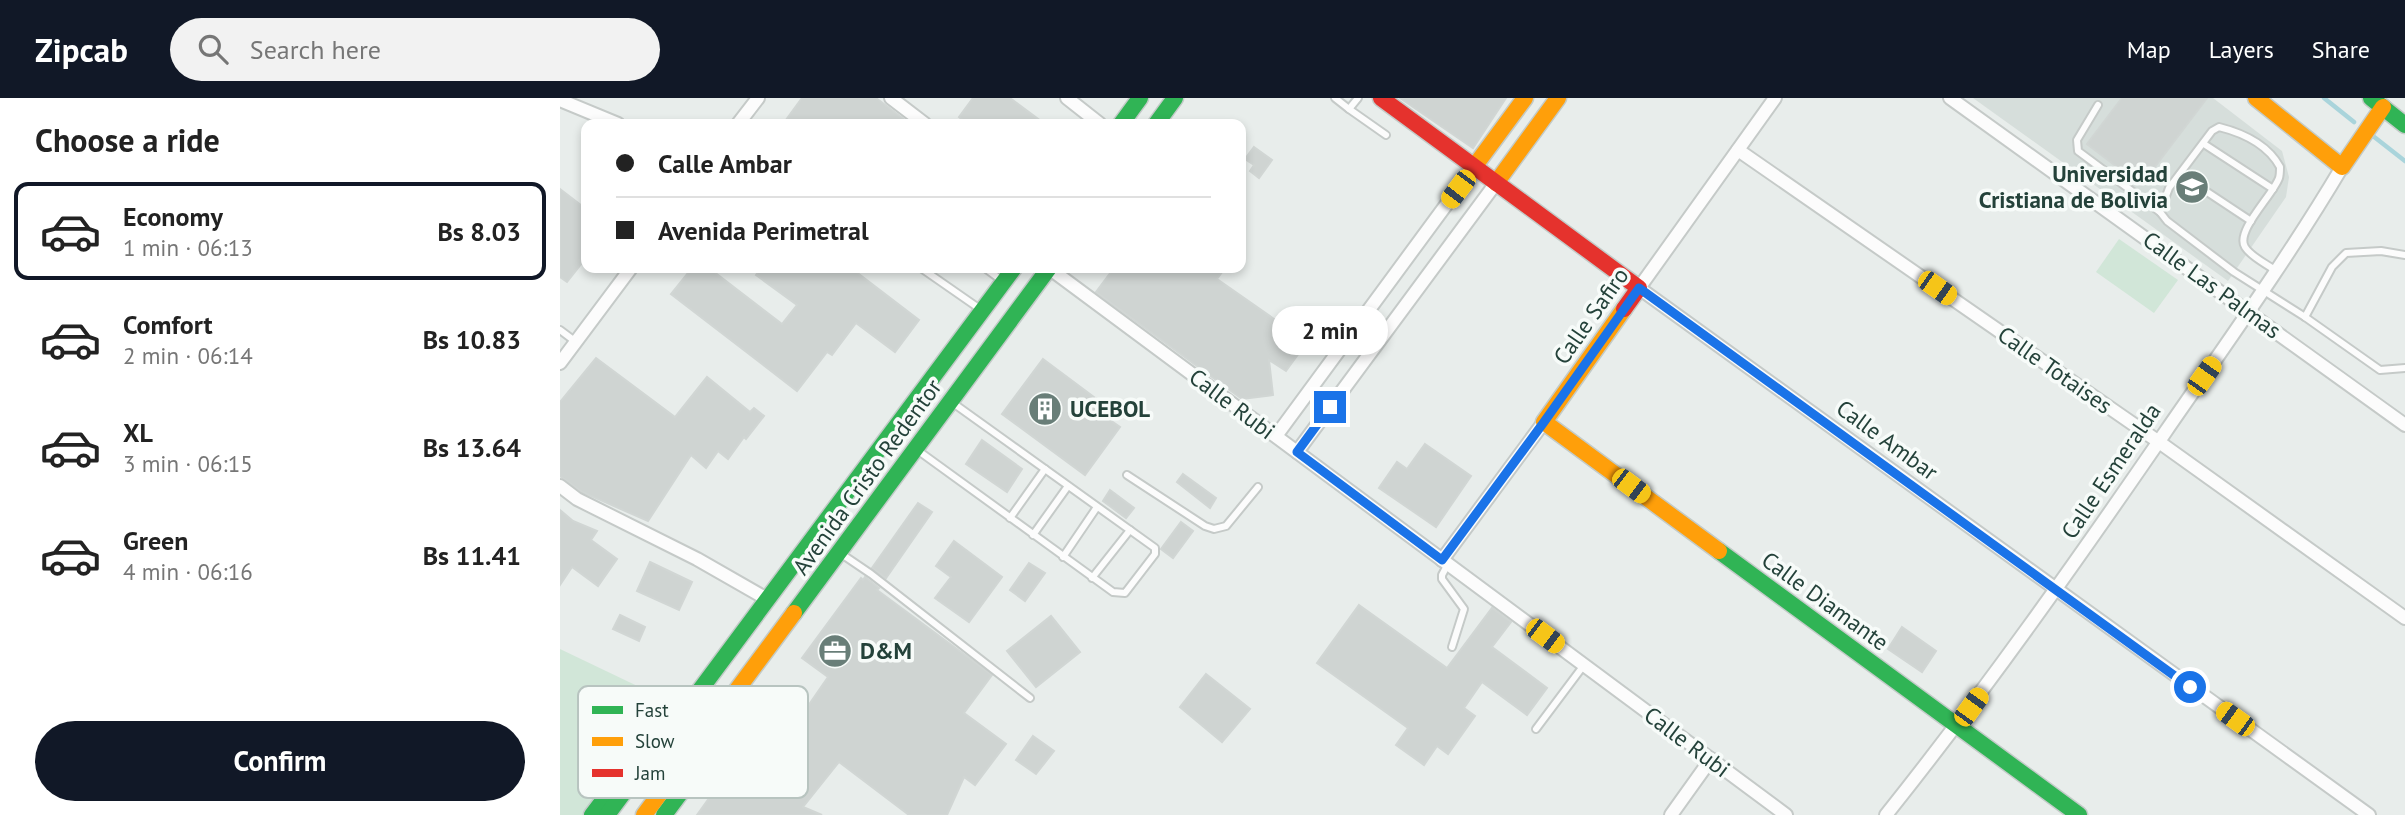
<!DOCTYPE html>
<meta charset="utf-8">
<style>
:root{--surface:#fff;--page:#f2f2f2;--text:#222;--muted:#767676;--line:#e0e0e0;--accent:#111827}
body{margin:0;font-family:"PT Sans",sans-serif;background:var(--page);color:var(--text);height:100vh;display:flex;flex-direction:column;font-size:26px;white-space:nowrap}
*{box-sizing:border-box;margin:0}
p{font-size:23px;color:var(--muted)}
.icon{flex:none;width:38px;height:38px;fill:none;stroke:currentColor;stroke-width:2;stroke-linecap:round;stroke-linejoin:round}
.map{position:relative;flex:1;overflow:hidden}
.panel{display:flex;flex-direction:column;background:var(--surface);width:560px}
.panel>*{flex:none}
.banner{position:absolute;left:21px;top:21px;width:665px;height:154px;border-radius:14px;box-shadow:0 4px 10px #0003;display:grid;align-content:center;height:154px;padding:0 35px;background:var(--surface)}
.end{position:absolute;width:32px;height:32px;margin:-16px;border:9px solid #1a73e8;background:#fff;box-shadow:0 0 0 4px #fff}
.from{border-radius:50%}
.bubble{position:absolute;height:49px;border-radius:24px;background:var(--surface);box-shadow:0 4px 10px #0003;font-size:23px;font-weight:600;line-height:49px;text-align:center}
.car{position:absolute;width:21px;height:42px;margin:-21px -10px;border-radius:9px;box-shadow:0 0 5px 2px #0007;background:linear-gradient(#f5c518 24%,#345 0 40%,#f5c518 0 76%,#345 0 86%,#f5c518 0)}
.banner b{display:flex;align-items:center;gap:24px;height:66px;font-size:26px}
.banner b+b{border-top:2px solid var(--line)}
.banner i{width:18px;height:18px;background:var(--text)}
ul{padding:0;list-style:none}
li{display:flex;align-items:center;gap:21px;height:98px;margin:0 14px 10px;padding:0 21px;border:4px solid transparent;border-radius:14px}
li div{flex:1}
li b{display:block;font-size:26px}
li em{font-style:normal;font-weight:600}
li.current{border-color:var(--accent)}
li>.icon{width:63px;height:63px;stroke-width:1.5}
h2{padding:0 35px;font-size:32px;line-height:84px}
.action{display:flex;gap:14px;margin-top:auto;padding:14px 35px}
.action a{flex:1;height:80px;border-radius:42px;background:var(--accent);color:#fff;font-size:28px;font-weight:600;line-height:80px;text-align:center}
header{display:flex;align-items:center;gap:42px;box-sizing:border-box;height:98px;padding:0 35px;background:var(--accent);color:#fff}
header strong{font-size:33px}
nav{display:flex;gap:38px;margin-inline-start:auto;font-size:24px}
.search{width:490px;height:63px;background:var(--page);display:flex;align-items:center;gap:18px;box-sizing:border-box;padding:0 24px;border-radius:38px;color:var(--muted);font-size:26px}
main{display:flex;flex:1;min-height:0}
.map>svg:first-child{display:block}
</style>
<header>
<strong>Zipcab</strong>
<div class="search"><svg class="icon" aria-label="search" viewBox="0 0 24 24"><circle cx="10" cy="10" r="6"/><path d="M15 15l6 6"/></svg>Search here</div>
<nav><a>Map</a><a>Layers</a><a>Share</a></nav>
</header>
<main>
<section class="panel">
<h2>Choose a ride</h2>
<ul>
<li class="current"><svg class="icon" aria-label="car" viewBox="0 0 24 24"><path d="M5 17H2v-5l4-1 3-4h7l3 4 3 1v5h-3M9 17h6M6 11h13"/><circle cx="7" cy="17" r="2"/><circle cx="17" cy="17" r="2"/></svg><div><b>Economy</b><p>1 min · 06:13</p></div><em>Bs 8.03</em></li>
<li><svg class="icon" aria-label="car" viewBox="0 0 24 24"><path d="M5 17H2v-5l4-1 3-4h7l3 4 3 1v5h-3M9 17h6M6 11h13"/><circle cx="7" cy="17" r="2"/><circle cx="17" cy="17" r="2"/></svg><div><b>Comfort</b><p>2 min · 06:14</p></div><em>Bs 10.83</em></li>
<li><svg class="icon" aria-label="car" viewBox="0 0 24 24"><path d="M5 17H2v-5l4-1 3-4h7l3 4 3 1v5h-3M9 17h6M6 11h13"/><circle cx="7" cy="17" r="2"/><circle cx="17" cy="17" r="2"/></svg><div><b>XL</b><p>3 min · 06:15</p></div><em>Bs 13.64</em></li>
<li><svg class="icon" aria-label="car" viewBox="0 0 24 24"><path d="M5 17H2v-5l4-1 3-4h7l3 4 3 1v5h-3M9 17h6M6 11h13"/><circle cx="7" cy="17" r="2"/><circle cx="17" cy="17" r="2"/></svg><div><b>Green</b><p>4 min · 06:16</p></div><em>Bs 11.41</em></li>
</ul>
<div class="action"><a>Confirm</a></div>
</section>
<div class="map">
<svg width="1845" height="717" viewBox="0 0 1845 717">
<rect width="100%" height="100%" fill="#e8edeb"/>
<!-- built -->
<path fill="#d6dedb" d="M1413 0H1653L1722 53 1729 79 1726 99 1668 183Z"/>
<!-- green -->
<g fill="#d1e6d8">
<path d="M1559 141 1618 182 1594 215 1536 174Z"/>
<path d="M0 551 92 595 99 596 115 591 117 596 105 615 24 717H0Z"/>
</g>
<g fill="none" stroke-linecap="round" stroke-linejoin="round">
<!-- stream -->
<g stroke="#a9d4db" stroke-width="4.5">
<path d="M1764 0 1794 24"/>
<path d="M1813 38 1845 63"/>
</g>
</g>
<!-- building -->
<g fill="#cfd4d2" stroke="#d1d6d4" stroke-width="2">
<path d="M242 0H316L350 26H223Z"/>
<path d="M413 0H450L485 26H408L399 19Z"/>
<path d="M840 0H946L913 50Z"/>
<path d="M1562 0H1647L1581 87 1527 46Z"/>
<path d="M694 49 712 62 699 80 690 73 694 67 685 61Z"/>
<path d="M0 91 26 111V160L7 184 0 179Z"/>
<path d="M132 170H149L222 226 237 207 196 177 201 170H291L359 222 335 254 296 225 272 257 267 254 237 293 111 196Z"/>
<path d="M554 170H665L657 181 747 244 726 273 709 262 713 297 682 301 536 194Z"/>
<path d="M36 260 115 319 147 279 190 314 194 310 204 318 186 341 184 339 168 361 158 353 146 370 131 357 88 423 22 394 0 378V304Z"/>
<path d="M483 261 534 299 527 306 560 329 525 377 442 316Z"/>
<path d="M422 342 462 371 447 394 406 366Z"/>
<path d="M865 346 911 378 876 429 819 390 837 364 847 371Z"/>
<path d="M623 376 656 400 650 410 617 384Z"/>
<path d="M550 392 574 410 566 420 543 403Z"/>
<path d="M358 405 372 414 326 480 312 470Z"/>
<path d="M0 412 13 423 37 433 31 442 57 461 38 488 12 469 0 487Z"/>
<path d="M621 424 633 433 613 460 601 451Z"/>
<path d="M394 443 442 479 409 524 375 500 391 479 376 468Z"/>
<path d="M90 464 132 484 119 512 77 493Z"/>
<path d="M469 465 485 475 465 503 450 492Z"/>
<path d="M305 479 319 490 317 492 432 577 404 615 446 646 415 687 404 679 387 717H349L279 664 243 709 262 717H137L175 664 199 679 268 579 242 560 301 480 303 482Z"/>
<path d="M799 507 887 570 932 510 951 524 932 549 987 590 967 617 922 584 904 610 915 618 888 656 877 648 864 667 836 647 848 630 757 565Z"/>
<path d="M60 517 85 529 79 543 53 531Z"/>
<path d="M491 518 520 554 476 589 447 553Z"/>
<path d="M1342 529 1376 553 1362 574 1328 551Z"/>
<path d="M646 576 690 611 662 644 620 609Z"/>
<path d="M473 638 494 653 476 676 456 662Z"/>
</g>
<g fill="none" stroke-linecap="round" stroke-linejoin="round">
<!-- lane casing -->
<g stroke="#c5cac8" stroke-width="10">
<g id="lane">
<path d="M775 0 789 11"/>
<path d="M798 0 789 11 826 37"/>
<path d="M1538 7 1517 42 1518 53 1600 114"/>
<path d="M1644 46 1713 91"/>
<path d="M1620 76 1691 123"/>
<path d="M361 170 420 211"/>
<path d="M425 170 440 181"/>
<path d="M1716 173C1707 166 1691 159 1685 149 1675 133 1713 97 1719 80 1720 77 1720 73 1720 69 1708 47 1683 35 1659 29L1652 33 1609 90 1600 114 1607 123 1674 174 1745 219 1820 272 1845 270"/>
<path d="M1745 219 1772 169 1786 155 1821 153 1845 157"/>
<path d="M0 232 16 244"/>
<path d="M360 354 553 494 565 495 595 456V450L393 305"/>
<path d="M567 377 645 428 654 431 666 428 698 389"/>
<path d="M450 420 485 371"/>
<path d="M473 437 508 388"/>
<path d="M283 457 311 476 470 600"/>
<path d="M503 459 537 409"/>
<path d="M888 466 882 477V481L904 511 892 549"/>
<path d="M532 480 570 432"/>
<path d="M976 631 1024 567"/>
</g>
</g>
<!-- street casing -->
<g stroke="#c5cac8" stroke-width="16">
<g id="street">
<path d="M331 0 365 26"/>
<path d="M507 0 540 26"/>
<path d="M1215 0 1079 190 1809 717"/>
<path d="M1390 0 1845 327"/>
<path d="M0 2 58 26"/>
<path d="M178 26 198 0"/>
<path d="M1178 52 1599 344 1845 520"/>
<path d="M489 170 1226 717"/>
<path d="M0 265 71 170"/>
<path d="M716 338 914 69"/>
<path d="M737 354 936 85"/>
<path d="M0 388 17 401 137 461 207 501"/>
<path d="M882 462 984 324"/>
<path d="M1111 717 1151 661"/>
<path d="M1326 717C1425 593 1516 464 1606 333 1666 246 1728 160 1782 69"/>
</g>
</g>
<!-- fast casing -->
<g stroke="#c3cbc8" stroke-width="19">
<g id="fast">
<path d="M1811 0 1845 27"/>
<path d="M561 26 580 0"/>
<path d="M596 26 615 0"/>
<path d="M1159 453 1519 717"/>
<path d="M234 515 489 170"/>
<path d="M32 717 84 649"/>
<path d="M47 717 454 170"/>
<path d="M104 717 160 642 161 614"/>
</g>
</g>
<!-- slow casing -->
<g stroke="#c3cbc8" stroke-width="19">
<g id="slow">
<path d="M1696 0 1782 69 1823 9"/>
<path d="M914 69 965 0"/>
<path d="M936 85 998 0"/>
<path d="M1064 211 984 324 1159 453"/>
<path d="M84 717 234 515"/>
</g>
</g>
<!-- jam casing -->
<g stroke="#c3cbc8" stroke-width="19">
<path id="jam" d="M821 0 1079 190 1064 211"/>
</g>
<!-- lane -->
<use href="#lane" stroke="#fcfcfc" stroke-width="6"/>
<!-- street -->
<use href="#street" stroke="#fcfcfc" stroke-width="12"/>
<!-- fast -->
<use href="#fast" stroke="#30b455" stroke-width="16"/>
<!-- slow -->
<use href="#slow" stroke="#ff9f0a" stroke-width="16"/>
<!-- jam -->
<use href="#jam" stroke="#e5322d" stroke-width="16"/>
</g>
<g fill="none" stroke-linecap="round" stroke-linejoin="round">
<!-- route -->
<path stroke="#1a73e8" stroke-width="9" d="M770 309 737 354 882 462 984 324 1079 190 1630 589"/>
</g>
<!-- icons -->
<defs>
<g id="university-disc" transform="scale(1.75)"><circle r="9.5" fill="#697e78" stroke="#f7fbf9"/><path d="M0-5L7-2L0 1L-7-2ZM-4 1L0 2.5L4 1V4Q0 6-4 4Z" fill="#fff"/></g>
<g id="building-disc" transform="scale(1.75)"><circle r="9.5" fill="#697e78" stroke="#f7fbf9"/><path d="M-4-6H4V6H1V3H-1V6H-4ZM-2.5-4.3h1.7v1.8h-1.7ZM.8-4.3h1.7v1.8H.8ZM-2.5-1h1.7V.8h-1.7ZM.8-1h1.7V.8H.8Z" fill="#fff"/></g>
<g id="office-disc" transform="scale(1.75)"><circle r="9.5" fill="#697e78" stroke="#f7fbf9"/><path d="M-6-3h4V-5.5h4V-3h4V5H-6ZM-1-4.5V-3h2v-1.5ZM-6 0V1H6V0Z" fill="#fff"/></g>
</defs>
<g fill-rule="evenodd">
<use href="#university-disc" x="1632" y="89"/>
<use href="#building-disc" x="485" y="311"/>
<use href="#office-disc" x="275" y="553"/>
</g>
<g text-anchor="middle" stroke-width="7" stroke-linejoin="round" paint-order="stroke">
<!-- poi labels -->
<g font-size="23" font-weight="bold" fill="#24423a" stroke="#f7fbf9" text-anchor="start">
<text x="1608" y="84" text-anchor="end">Universidad<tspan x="1608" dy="26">Cristiana de Bolivia</tspan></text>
<text x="510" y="319">UCEBOL</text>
<text x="300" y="561">D&amp;M</text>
</g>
<!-- street labels -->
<g font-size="23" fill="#24423a" stroke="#f7fbf9">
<text transform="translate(1652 187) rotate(36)" y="8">Calle Las Palmas</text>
<text transform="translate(1031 218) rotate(-55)" y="8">Calle Safiro</text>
<text transform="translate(1495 272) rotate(35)" y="8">Calle Totaises</text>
<text transform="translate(672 306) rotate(37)" y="8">Calle Rubi</text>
<text transform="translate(1327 342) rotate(36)" y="8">Calle Ambar</text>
<text transform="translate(1551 373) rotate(-56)" y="8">Calle Esmeralda</text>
<text transform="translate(307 379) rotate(-54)" y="8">Avenida Cristo Redentor</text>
<text transform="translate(1265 503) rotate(36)" y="8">Calle Diamante</text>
<text transform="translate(1127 644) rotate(37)" y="8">Calle Rubi</text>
</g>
</g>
<!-- legend -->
<rect x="18" y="588" width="230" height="112" rx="10" fill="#f7fbf9" stroke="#b8c4c0" stroke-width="2"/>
<rect x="32" y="608" width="31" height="8" fill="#30b455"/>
<rect x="32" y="639" width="31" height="9" fill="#ff9f0a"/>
<rect x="32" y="671" width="31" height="8" fill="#e5322d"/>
<g font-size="19" fill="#24423a">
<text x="75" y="619">Fast</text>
<text x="75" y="650">Slow</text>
<text x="75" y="682">Jam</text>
</g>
</svg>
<i class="end from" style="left:1630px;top:589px"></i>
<i class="end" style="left:770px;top:309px"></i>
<div class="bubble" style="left:712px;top:208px;width:116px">2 min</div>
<i class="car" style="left:898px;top:91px;rotate:217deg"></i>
<i class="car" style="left:1377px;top:190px;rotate:125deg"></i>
<i class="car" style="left:1644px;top:278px;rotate:35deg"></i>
<i class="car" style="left:1071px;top:388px;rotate:127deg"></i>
<i class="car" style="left:985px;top:538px;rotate:127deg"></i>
<i class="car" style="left:1411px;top:609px;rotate:36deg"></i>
<i class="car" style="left:1675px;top:621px;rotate:306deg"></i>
<div class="banner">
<b><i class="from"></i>Calle Ambar</b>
<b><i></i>Avenida Perimetral</b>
</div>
</div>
</main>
